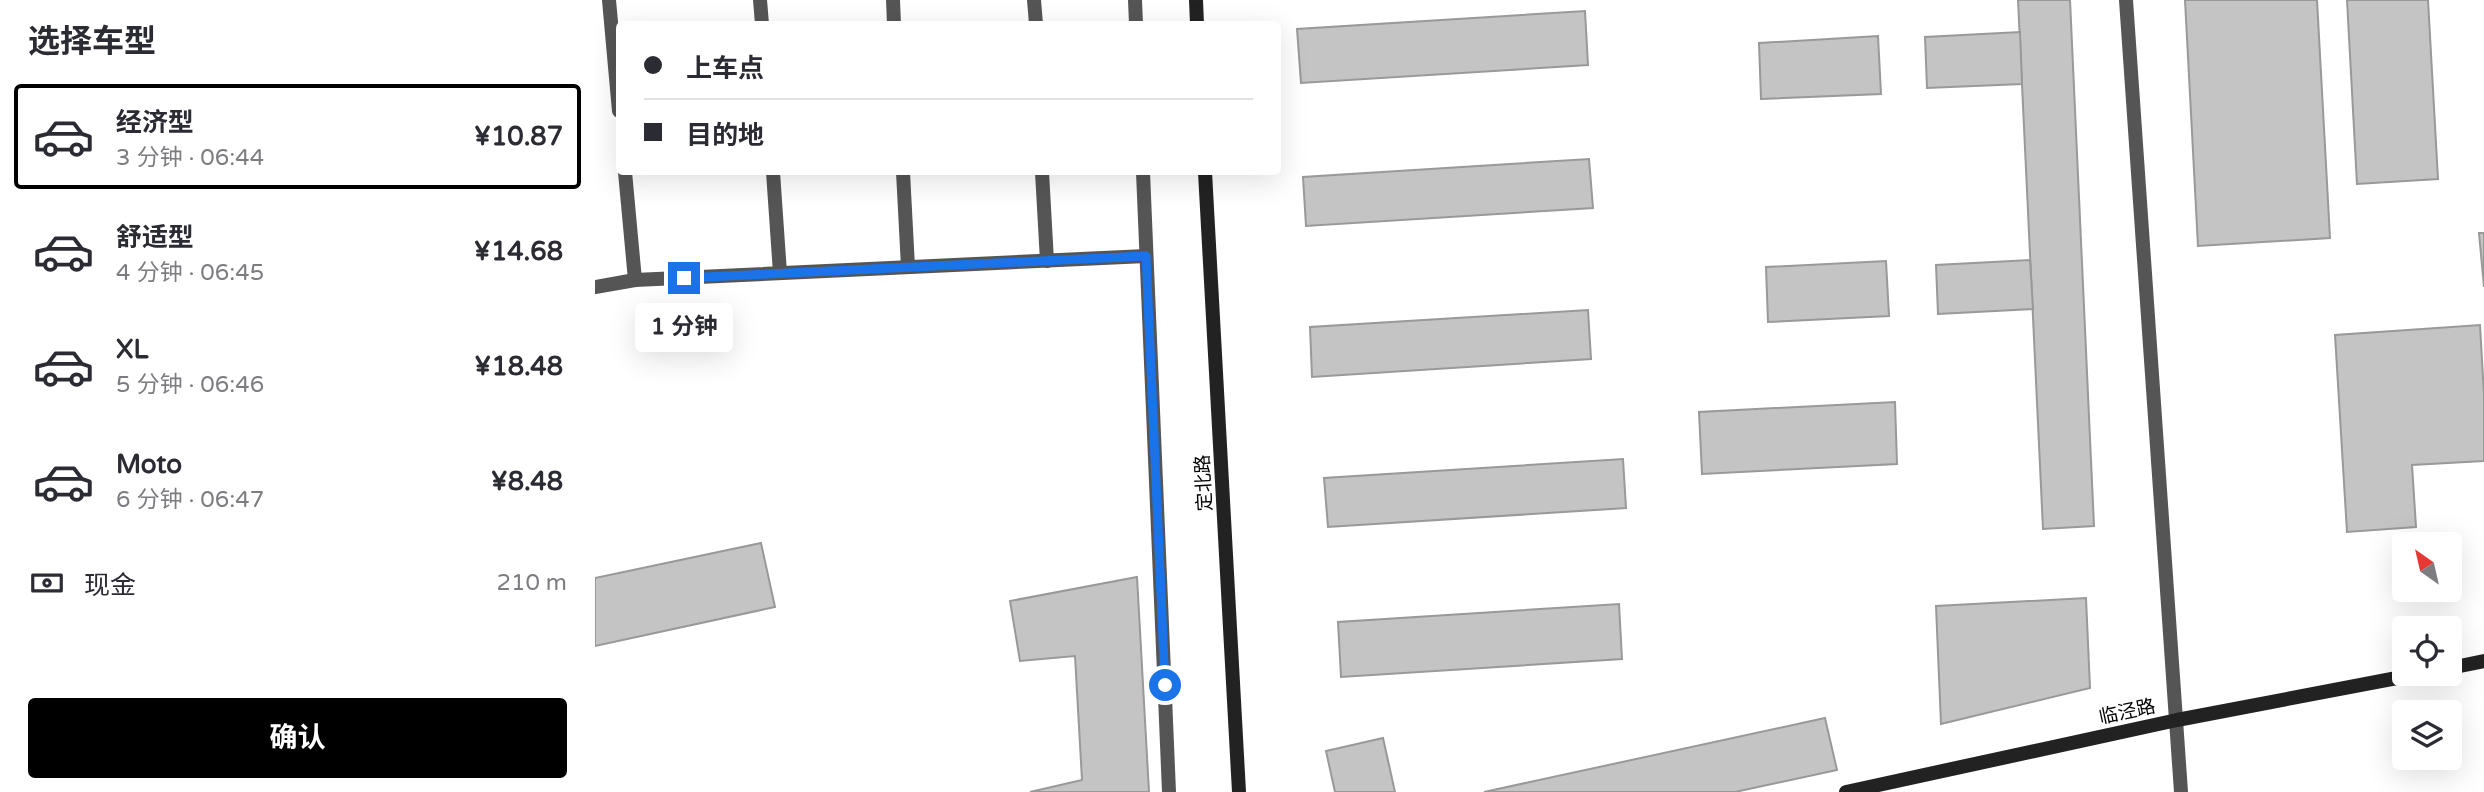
<!DOCTYPE html>
<html lang="zh">
<meta charset="utf-8">
<style>
:root{--surface:#fff;--page:#f2f2f3;--text:#2b2b33;--muted:#7c7c81;--line:#e1e1e2;--accent:#000}
body{margin:0;font-family:"Varela Round","Noto Sans SC",sans-serif;background:var(--page);color:var(--text);height:100vh;display:flex;flex-direction:column;font-size:26px;white-space:nowrap}
*{box-sizing:border-box;margin:0}
p{font-size:23px;color:var(--muted)}
.icon{flex:none;width:38px;height:38px;fill:none;stroke:currentColor;stroke-width:2;stroke-linecap:round;stroke-linejoin:round}
.map{position:relative;flex:1;overflow:hidden}
.sheet{display:flex;flex-direction:column;background:var(--surface);width:595px}
.sheet>*{flex:none}
.guide{position:absolute;left:21px;top:21px;width:665px;height:154px;border-radius:7px;box-shadow:0 7px 28px #0002;display:grid;align-content:center;height:154px;padding:0 28px;background:var(--surface)}
.needle{width:46px;rotate:326deg}
.fabs{position:absolute;left:1797px;top:532px;display:grid;gap:14px}
.fabs a{display:grid;place-items:center;width:70px;height:70px;border-radius:7px;background:var(--surface);box-shadow:0 7px 28px #0002;font-size:35px}
.end{position:absolute;width:32px;height:32px;margin:-16px;border:9px solid #1a73e8;background:#fff;box-shadow:0 0 0 4px #fff}
.from{border-radius:50%}
.bubble{position:absolute;height:49px;border-radius:7px;background:var(--surface);box-shadow:0 7px 28px #0002;font-size:23px;font-weight:700;line-height:49px;text-align:center}
.guide b{display:flex;align-items:center;gap:24px;height:66px;font-size:26px}
.guide b+b{border-top:2px solid var(--line)}
.guide i{width:18px;height:18px;background:var(--text)}
ul{padding:0;list-style:none}
li{display:flex;align-items:center;gap:21px;height:105px;margin:0 14px 10px;padding:0 14px;border:4px solid transparent;border-radius:7px}
li div{flex:1}
li b{display:block;font-size:26px}
li em{font-style:normal;font-weight:700}
li.selected{border-color:var(--accent)}
li>.icon{width:63px;height:63px;stroke-width:1.5}
h2{padding:0 28px;font-size:32px;line-height:84px}
.pay{display:flex;align-items:center;gap:18px;height:77px;padding:0 28px;font-size:26px}
.pay p{margin-inline-start:auto}
.action{display:flex;gap:14px;margin-top:auto;padding:14px 28px}
.action a{flex:1;height:80px;border-radius:7px;background:var(--accent);color:#fff;font-size:28px;font-weight:700;line-height:80px;text-align:center}
main{display:flex;flex:1;min-height:0}
.map>svg:first-child{display:block}
</style>
<main>
<section class="sheet">
<h2>选择车型</h2>
<ul>
<li class="selected"><svg class="icon" aria-label="car" viewBox="0 0 24 24"><path d="M5 17H2v-5l4-1 3-4h7l3 4 3 1v5h-3M9 17h6M6 11h13"/><circle cx="7" cy="17" r="2"/><circle cx="17" cy="17" r="2"/></svg><div><b>经济型</b><p>3 分钟 · 06:44</p></div><em>¥10.87</em></li>
<li><svg class="icon" aria-label="car" viewBox="0 0 24 24"><path d="M5 17H2v-5l4-1 3-4h7l3 4 3 1v5h-3M9 17h6M6 11h13"/><circle cx="7" cy="17" r="2"/><circle cx="17" cy="17" r="2"/></svg><div><b>舒适型</b><p>4 分钟 · 06:45</p></div><em>¥14.68</em></li>
<li><svg class="icon" aria-label="car" viewBox="0 0 24 24"><path d="M5 17H2v-5l4-1 3-4h7l3 4 3 1v5h-3M9 17h6M6 11h13"/><circle cx="7" cy="17" r="2"/><circle cx="17" cy="17" r="2"/></svg><div><b>XL</b><p>5 分钟 · 06:46</p></div><em>¥18.48</em></li>
<li><svg class="icon" aria-label="car" viewBox="0 0 24 24"><path d="M5 17H2v-5l4-1 3-4h7l3 4 3 1v5h-3M9 17h6M6 11h13"/><circle cx="7" cy="17" r="2"/><circle cx="17" cy="17" r="2"/></svg><div><b>Moto</b><p>6 分钟 · 06:47</p></div><em>¥8.48</em></li>
</ul>
<div class="pay"><svg class="icon" aria-label="cash" viewBox="0 0 24 24"><path d="M3 7h18v10H3z"/><circle cx="12" cy="12" r="2"/></svg>现金<p>210 m</p></div>
<div class="action"><a>确认</a></div>
</section>
<div class="map">
<svg width="1889" height="792" viewBox="0 0 1889 792">
<rect width="100%" height="100%" fill="#fff"/>
<!-- building -->
<g fill="#c4c4c4" stroke="#999" stroke-width="2">
<path d="M1423 0H1475L1499 526 1448 529Z"/>
<path d="M1590 0H1722L1735 238 1603 246Z"/>
<path d="M1752 0H1833L1843 179 1762 184Z"/>
<path d="M990 11 993 65 706 83 702 29Z"/>
<path d="M1425 32 1427 84 1332 88 1330 37Z"/>
<path d="M1283 36 1286 94 1166 99 1164 43Z"/>
<path d="M994 159 998 208 711 226 708 177Z"/>
<path d="M1884 233H1889V287Z"/>
<path d="M1435 260 1438 309 1343 314 1341 265Z"/>
<path d="M1291 261 1294 316 1173 322 1171 267Z"/>
<path d="M993 310 996 359 717 377 715 327Z"/>
<path d="M1885 325 1889 395V461L1817 465 1821 527 1752 532 1740 335Z"/>
<path d="M1300 402 1302 464 1107 474 1104 412Z"/>
<path d="M1028 459 1031 508 733 527 729 478Z"/>
<path d="M166 543 180 607 0 646V578Z"/>
<path d="M542 577 554 792H435L487 780 480 656 425 661 415 601Z"/>
<path d="M1491 598 1495 688 1346 724 1341 606Z"/>
<path d="M1024 604 1027 659 746 677 743 622Z"/>
<path d="M1230 718 1242 770 1140 792H889Z"/>
<path d="M788 738 800 792H740L731 751Z"/>
</g>
<g fill="none" stroke-linecap="round" stroke-linejoin="round">
<!-- street -->
<g stroke="#555" stroke-width="14">
<path d="M14 0 24 111"/>
<path d="M165 0 167 24"/>
<path d="M298 0 299 24"/>
<path d="M439 0 441 24"/>
<path d="M540 0 541 24"/>
<path d="M1531 0 1586 792"/>
<path d="M30 172 40 280"/>
<path d="M178 172 185 273"/>
<path d="M308 172 313 267"/>
<path d="M447 172 452 261"/>
<path d="M548 172 574 792"/>
<path d="M0 287 40 280 551 256"/>
</g>
<!-- secondary -->
<g stroke="#222" stroke-width="14">
<path d="M601 0 602 24"/>
<path d="M610 172 644 792"/>
<path d="M1855 668 1889 661"/>
<path d="M1251 792 1582 720 1823 674"/>
</g>
</g>
<g fill="none" stroke-linecap="round" stroke-linejoin="round">
<!-- route -->
<path stroke="#1a73e8" stroke-width="9" d="M89 278 551 256 570 685"/>
</g>
<g text-anchor="middle" stroke-width="5" stroke-linejoin="round" paint-order="stroke">
<!-- street labels -->
<g font-size="19" fill="#000" stroke="#fff">
<text transform="translate(608 483) rotate(-93)" y="7">定北路</text>
<text transform="translate(1532 711) rotate(-12)" y="7">临泾路</text>
</g>
</g>
</svg>
<div class="fabs">
<a><svg class="needle" viewBox="-14 -14 28 28"><path d="M0-13l5 13h-10z" fill="#e53935"/><path d="M0 13l5-13h-10z" fill="#7c7c81"/></svg></a>
<a><svg class="icon" aria-label="locate" viewBox="0 0 24 24"><circle cx="12" cy="12" r="6"/><path d="M12 2v4M12 18v4M2 12h4M18 12h4"/></svg></a>
<a><svg class="icon" aria-label="layers" viewBox="0 0 24 24"><path d="M12 4l9 5-9 5-9-5zM3 14l9 5 9-5"/></svg></a>
</div>
<i class="end from" style="left:570px;top:685px"></i>
<i class="end" style="left:89px;top:278px"></i>
<div class="bubble" style="left:40px;top:303px;width:98px">1 分钟</div>
<div class="guide">
<b><i class="from"></i>上车点</b>
<b><i></i>目的地</b>
</div>
</div>
</main>
